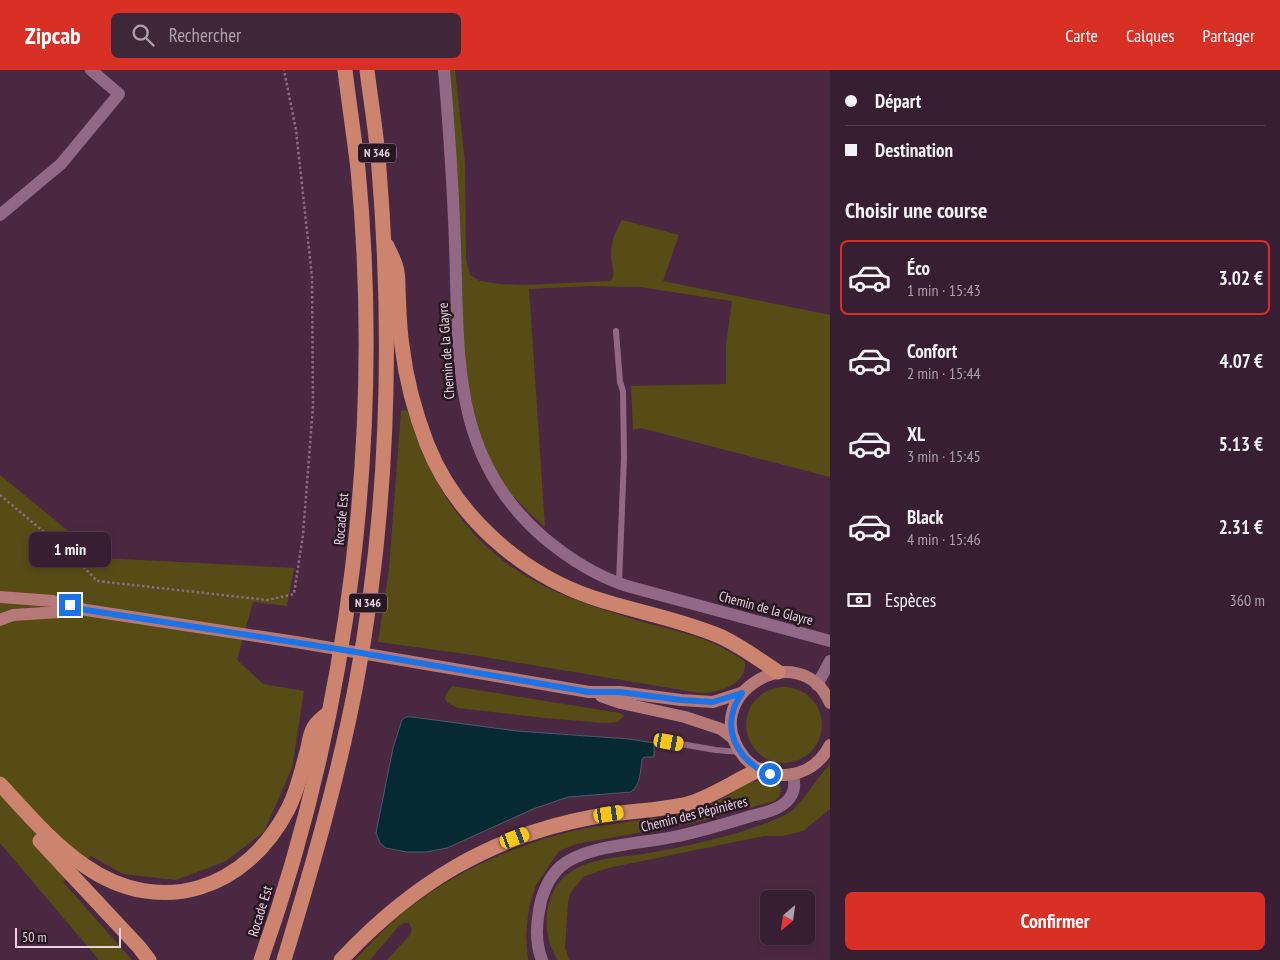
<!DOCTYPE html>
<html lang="fr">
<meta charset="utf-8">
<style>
:root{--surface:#381e32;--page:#3f273a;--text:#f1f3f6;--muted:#aba2ac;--line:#523c4d;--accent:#d93025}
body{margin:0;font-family:"PT Sans Narrow",sans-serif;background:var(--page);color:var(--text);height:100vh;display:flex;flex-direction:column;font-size:19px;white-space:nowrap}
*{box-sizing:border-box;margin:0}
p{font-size:16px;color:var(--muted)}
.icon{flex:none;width:28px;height:28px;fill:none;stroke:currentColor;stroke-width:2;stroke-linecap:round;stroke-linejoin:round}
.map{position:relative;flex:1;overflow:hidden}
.details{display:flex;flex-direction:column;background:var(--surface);width:450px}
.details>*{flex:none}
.guide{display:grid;align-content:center;height:110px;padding:0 15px;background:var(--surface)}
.needle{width:32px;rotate:209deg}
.buttons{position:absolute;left:760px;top:820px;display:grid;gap:10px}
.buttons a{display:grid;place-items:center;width:55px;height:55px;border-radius:8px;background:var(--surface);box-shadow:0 2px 8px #0003,0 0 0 1px var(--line);font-size:25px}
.scale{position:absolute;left:15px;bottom:12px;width:106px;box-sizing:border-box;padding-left:5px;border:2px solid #e8d1e1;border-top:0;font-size:14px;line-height:18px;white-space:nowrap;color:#e8d1e1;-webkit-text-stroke:4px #271723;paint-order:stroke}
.end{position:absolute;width:22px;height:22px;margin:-11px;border:6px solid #1a73e8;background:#fff;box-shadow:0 0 0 2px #fff}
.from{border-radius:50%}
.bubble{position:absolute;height:35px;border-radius:8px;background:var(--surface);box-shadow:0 2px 8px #0003,0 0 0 1px var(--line);font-size:16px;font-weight:700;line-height:35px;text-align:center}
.car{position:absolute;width:15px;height:30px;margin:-15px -8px;border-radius:6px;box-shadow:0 0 4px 1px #0007;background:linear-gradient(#f5c518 24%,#345 0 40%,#f5c518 0 76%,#345 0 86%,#f5c518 0)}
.guide b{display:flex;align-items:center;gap:18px;height:48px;font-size:19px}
.guide b+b{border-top:1px solid var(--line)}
.guide i{width:12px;height:12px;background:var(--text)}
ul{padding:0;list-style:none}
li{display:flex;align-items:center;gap:15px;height:75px;margin:0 10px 8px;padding:0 5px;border:2px solid transparent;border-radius:8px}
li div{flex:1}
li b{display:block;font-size:19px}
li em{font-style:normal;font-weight:700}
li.active{border-color:var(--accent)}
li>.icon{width:45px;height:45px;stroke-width:1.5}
h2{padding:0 15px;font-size:22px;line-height:60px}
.pay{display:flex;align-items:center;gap:12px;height:55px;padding:0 15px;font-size:19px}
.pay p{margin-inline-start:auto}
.cta{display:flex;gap:10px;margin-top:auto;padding:10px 15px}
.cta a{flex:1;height:58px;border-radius:8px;background:var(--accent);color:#fff;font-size:20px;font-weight:700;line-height:58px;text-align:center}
header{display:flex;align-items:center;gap:30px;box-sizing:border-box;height:70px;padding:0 25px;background:var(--accent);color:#fff}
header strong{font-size:24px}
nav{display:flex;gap:28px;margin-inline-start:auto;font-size:18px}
.search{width:350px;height:45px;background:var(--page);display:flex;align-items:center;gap:12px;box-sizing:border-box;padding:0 18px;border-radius:8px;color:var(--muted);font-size:19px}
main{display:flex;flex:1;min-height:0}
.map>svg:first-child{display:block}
</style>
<header>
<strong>Zipcab</strong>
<div class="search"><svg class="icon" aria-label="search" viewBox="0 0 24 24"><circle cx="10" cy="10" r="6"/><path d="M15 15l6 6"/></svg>Rechercher</div>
<nav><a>Carte</a><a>Calques</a><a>Partager</a></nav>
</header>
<main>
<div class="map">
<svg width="830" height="890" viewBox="0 0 830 890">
<rect width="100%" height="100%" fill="#4b2842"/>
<!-- green -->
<g fill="#574c16">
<path d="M450 0H455L465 93 466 190 470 205 480 211 500 214 524 215 611 211C616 204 611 193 611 184 611 171 616 161 622 150L679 165 663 211 830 245V407L641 358 633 360 631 316 726 314V275L732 231 639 217 588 216 529 219 545 457C528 442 512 427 499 407 457 342 464 242 461 167 459 111 454 55 450 0Z"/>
<path d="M407 340C429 410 464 470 529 508 563 528 602 539 639 551 675 561 715 568 745 592 747 615 718 623 700 623L466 584 378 572 389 499 401 341Z"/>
<path d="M0 405 101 488 294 498 287 536 253 532 237 590 263 614 304 621 292 698 264 762 226 791 176 810 123 804 91 786 63 812 132 890H99L0 773Z"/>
<path d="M452 616 620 643 624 646 617 652 605 653 545 648 458 638 448 633 445 629 446 624Z"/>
<circle cx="784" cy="655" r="38"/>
<path d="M830 695V739L803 761 783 766H764L608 798 583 807 570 824 568 833 565 878 569 890H558C539 863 543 816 575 799 597 787 625 787 649 783 694 775 739 765 781 747 803 738 813 710 830 695Z"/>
<path d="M756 711 779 715 781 719 779 727 774 731 693 753 576 774 559 781 536 815 529 837 526 865 528 890H387L410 865 412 859 409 853H404L398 857 370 890H355C367 877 379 864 392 852 443 807 507 777 573 761 611 752 651 751 689 742 704 739 716 732 730 724 739 718 745 713 756 711Z"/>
</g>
<!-- water -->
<path fill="#062a33" stroke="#4a5c67" d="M406 647H412L517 661 629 669 654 673V687H644L642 690C640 702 641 714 631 722L568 727 533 739 447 778 426 782H407L386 778 380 773 376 763 393 678 402 650Z"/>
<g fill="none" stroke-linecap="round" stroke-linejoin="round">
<!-- path -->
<path stroke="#8a6c82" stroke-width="2.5" stroke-dasharray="2.5 2.5" stroke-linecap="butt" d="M0 425 75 488 97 511 267 530 294 524 303 465 313 336 312 207 296 60 284 0"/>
<!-- lane -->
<g stroke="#916986" stroke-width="6">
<path d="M616 261 620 312 623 321 624 388 619 513"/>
<path d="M669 672 716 680 740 682"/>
</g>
<!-- street -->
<g stroke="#916986" stroke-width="12">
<path d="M444 0C449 58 453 116 455 174 459 285 450 386 543 467 568 488 596 506 627 516L830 571"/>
<path d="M0 145 61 94 119 24 91 0"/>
<path d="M817 615 830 591"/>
<path d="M542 890C536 875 536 857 539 841 541 826 548 808 560 797 585 775 640 774 673 767 699 762 725 754 751 746 763 743 780 740 789 729 795 721 795 714 793 704"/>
</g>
<!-- primary -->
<g stroke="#b57978" stroke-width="12">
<path d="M0 527 53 531 86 540 302 573 589 622H620L681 630 713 632 741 623"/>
<path d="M0 550 13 545 76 541"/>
<path d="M601 626 621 633 685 647 721 659 734 669"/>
<path d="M830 633C800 563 694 626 744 687 754 699 770 706 785 705 805 704 821 693 830 675"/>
</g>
<!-- highway -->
<g stroke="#cd846e" stroke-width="15">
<path d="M387 176C390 183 394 190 396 197 398 203 398 212 398 219 399 238 399 257 402 276 406 309 415 343 427 374 455 445 519 502 591 527 632 541 676 548 717 565 739 574 759 590 778 602"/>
<path d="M0 714C27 743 52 773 85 796 161 849 247 819 288 739 298 720 302 698 308 678 309 672 310 665 313 659 315 653 323 648 328 643"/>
<path d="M40 771 139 877 149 890"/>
<path d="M261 890C350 639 383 364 358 99 354 66 349 33 345 0"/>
<path d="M284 890C312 798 338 708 356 614 388 445 393 270 379 99 377 66 371 33 367 0"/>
<path d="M341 890C412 814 490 766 593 747 624 741 657 741 687 734 713 727 735 710 759 700"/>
</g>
</g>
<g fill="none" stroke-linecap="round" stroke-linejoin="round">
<!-- route -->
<path stroke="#1a73e8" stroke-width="6" d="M70 535 86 540 338 579 589 622H620L681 630 713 632 742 623C739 628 736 633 734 638 724 667 743 694 770 704"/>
</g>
<g text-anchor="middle" stroke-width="5" stroke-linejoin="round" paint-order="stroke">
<!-- shield labels -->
<g fill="#271723" stroke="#ae99a8" stroke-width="1">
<rect x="358" y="73.5" width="38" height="19" rx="4"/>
<rect x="349" y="523.5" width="38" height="19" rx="4"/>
</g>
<g font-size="12" font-weight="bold" fill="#e8d1e1">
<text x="377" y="87">N 346</text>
<text x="368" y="537">N 346</text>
</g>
<!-- street labels -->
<g font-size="14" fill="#e8d1e1" stroke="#271723">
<text transform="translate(446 281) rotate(-94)" y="5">Chemin de la Glayre</text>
<text transform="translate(341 449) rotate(-85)" y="5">Rocade Est</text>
<text transform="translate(766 538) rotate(15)" y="5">Chemin de la Glayre</text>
<text transform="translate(694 744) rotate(-14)" y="5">Chemin des Pépinières</text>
<text transform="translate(260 841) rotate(-73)" y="5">Rocade Est</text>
</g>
</g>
</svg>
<div class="buttons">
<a><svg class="needle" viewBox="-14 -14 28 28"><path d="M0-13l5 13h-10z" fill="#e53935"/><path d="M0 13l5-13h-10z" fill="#aba2ac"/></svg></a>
</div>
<div class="scale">50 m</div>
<i class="end from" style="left:770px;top:704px"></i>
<i class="end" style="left:70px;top:535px"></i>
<div class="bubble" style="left:29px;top:462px;width:82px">1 min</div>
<i class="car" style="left:669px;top:672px;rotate:100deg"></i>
<i class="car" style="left:609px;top:744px;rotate:81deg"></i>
<i class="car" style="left:515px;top:768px;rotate:69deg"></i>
</div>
<section class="details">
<div class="guide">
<b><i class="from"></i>Départ</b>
<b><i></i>Destination</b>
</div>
<h2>Choisir une course</h2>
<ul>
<li class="active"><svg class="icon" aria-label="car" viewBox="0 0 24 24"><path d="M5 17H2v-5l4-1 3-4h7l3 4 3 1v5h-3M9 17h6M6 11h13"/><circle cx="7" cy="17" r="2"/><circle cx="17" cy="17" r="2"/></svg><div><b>Éco</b><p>1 min · 15:43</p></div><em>3.02 €</em></li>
<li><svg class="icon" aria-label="car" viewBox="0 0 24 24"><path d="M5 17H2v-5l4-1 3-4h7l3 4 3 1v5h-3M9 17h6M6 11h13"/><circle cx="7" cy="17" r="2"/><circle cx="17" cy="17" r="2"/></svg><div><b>Confort</b><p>2 min · 15:44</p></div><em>4.07 €</em></li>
<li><svg class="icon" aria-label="car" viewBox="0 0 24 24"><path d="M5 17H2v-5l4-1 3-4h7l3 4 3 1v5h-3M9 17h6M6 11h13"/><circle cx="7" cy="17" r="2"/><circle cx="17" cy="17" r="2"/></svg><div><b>XL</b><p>3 min · 15:45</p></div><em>5.13 €</em></li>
<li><svg class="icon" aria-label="car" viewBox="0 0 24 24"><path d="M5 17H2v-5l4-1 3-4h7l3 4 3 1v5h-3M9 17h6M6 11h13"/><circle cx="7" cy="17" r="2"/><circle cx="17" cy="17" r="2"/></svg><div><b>Black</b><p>4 min · 15:46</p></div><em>2.31 €</em></li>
</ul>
<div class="pay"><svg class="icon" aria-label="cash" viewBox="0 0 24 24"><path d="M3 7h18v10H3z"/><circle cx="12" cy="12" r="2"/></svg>Espèces<p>360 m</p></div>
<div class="cta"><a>Confirmer</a></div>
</section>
</main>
